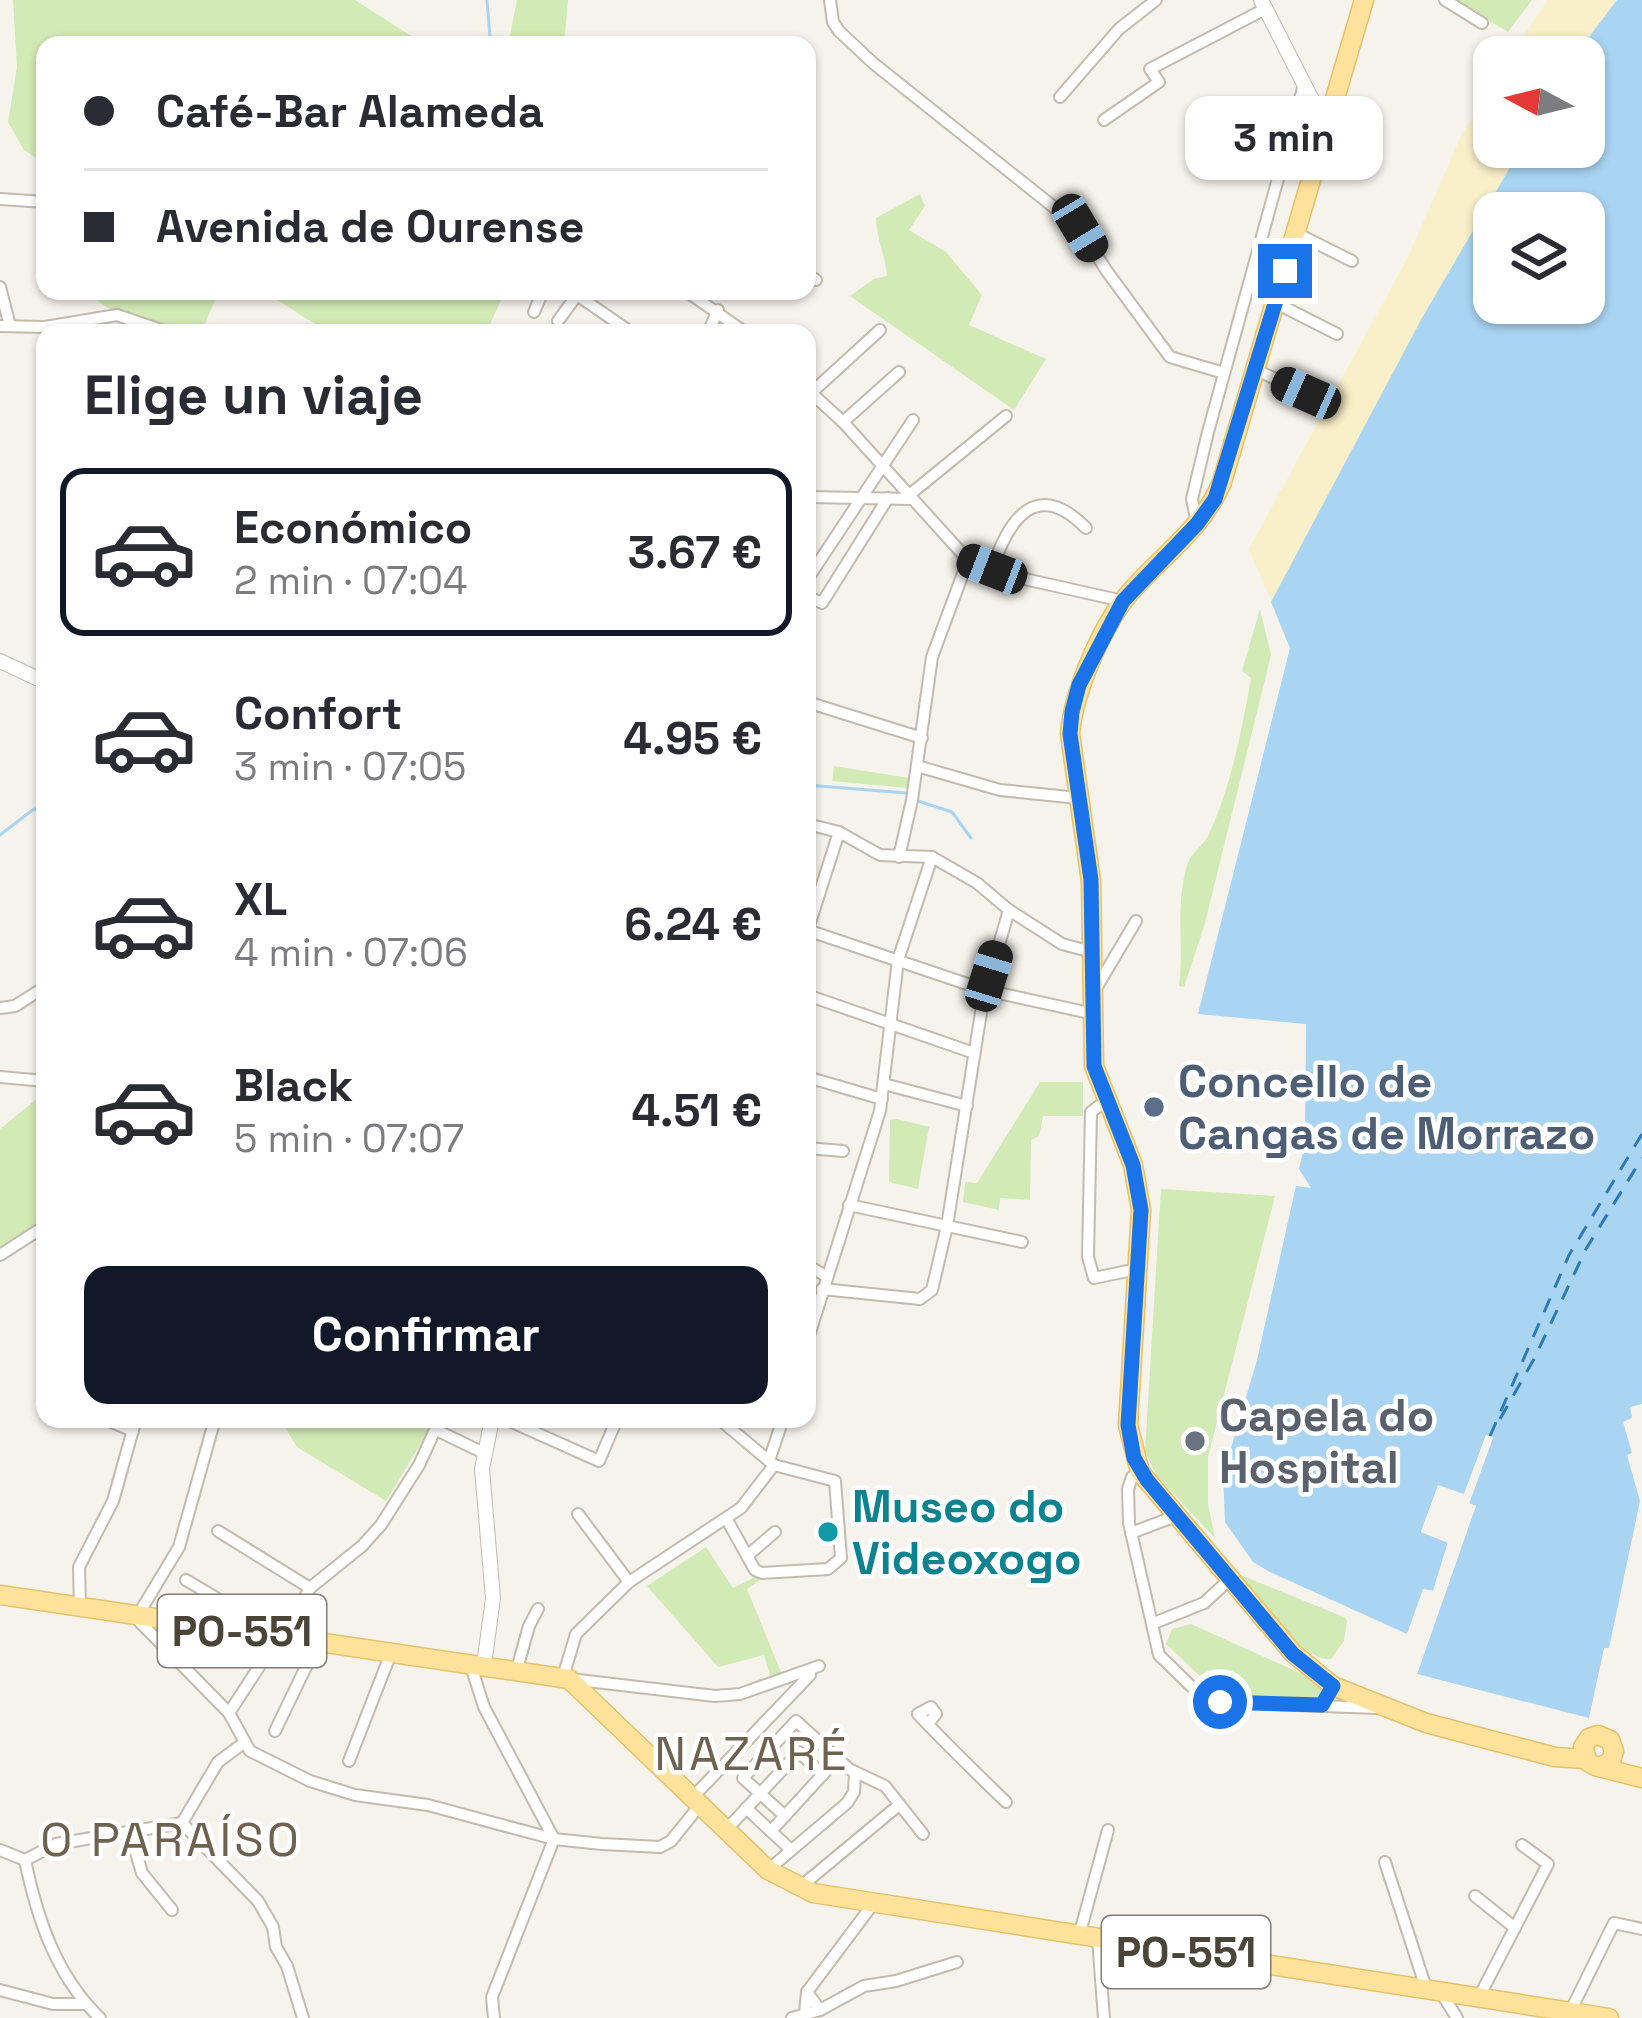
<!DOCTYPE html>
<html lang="es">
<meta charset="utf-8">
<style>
:root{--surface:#fff;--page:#f2f2f3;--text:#2b2b33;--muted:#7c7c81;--line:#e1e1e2;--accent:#111827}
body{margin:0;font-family:"Space Grotesk",sans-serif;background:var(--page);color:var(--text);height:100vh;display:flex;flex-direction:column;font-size:45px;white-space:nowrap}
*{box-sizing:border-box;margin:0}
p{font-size:39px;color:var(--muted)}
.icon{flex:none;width:66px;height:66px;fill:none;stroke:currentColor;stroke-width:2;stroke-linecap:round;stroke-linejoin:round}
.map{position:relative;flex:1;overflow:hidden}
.details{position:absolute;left:36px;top:324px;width:780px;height:1104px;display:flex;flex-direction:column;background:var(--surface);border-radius:24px;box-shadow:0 3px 9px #0004}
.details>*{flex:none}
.hud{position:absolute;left:36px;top:36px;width:780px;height:264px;border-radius:24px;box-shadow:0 3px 9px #0004;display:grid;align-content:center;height:264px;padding:0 48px;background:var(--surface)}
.needle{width:78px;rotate:277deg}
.fabs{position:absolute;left:1473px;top:36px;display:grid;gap:24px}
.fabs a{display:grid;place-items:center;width:132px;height:132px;border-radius:24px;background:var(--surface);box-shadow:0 3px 9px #0004;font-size:60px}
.end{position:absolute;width:54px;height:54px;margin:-27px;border:15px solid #1a73e8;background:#fff;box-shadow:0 0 0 6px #fff}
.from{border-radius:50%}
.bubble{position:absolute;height:84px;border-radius:24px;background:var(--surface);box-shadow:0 3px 9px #0004;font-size:39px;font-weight:600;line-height:84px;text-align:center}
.car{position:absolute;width:36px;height:72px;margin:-36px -18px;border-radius:15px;box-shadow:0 0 9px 3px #0007;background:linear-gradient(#222 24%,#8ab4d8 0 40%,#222 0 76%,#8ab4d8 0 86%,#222 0)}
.hud b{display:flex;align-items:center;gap:42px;height:114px;font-size:45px}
.hud b+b{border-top:3px solid var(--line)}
.hud i{width:30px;height:30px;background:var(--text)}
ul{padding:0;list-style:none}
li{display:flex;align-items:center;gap:36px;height:168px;margin:0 24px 18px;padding:0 24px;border:6px solid transparent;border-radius:24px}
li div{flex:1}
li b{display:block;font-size:45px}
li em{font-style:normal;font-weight:600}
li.current{border-color:var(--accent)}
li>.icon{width:108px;height:108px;stroke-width:1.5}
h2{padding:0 48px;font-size:54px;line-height:144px}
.button{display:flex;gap:24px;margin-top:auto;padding:24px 48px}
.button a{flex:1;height:138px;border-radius:24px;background:var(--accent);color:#fff;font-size:48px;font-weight:600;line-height:138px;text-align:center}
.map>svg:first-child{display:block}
</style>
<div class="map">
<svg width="1642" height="2018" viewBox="0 0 1642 2018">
<rect width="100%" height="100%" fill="#f6f3ec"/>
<!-- green -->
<g fill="#d2eab5">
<path d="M13 0H355L425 45H45V164L24 150 8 122 17 67Z"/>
<path d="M517 0H568L564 45H508Z"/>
<path d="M1454 0H1532L1508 32Z"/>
<path d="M920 194 925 206 909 230 946 252 982 295 969 325 1046 359 1014 410 850 296 874 279 887 276C885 255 877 240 876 218Z"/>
<path d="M95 291H219L201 333C160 333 125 321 92 297Z"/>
<path d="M263 291H505L486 333H329Z"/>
<path d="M1260 609 1271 655 1205 923 1184 987 1179 986C1184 948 1176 911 1185 873 1190 850 1202 849 1209 834 1231 787 1242 729 1251 678L1242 671Z"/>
<path d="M834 766 909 778 907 788 832 781Z"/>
<path d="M1040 1082H1083V1116H1043L1039 1136 1031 1140 1030 1200 1000 1198 999 1210 963 1202 965 1182 977 1183Z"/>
<path d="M45 1092V1226L0 1255V1129Z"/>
<path d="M897 1119 929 1127 918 1189 889 1182 890 1120Z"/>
<path d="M1161 1189 1275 1196 1208 1457V1504L1215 1538 1156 1475 1145 1451Z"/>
<path d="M280 1419H407L429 1430 386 1501 297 1447Z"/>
<path d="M706 1547 733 1588 757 1576 760 1580 747 1589 782 1675 771 1678 764 1655 718 1667 647 1586Z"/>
<path d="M1238 1574 1344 1617 1347 1620 1344 1641 1331 1659C1303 1663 1257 1596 1238 1574Z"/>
<path d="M1191 1624 1311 1678 1323 1688 1324 1697 1310 1702 1221 1696 1166 1644 1172 1629Z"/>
</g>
<!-- sand -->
<g fill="#f9efc9">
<path d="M1548 0H1642L1584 57H1509Z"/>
<path d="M1494 82V147H1547L1494 213 1283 629 1249 549 1407 259 1461 136Z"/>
</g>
<!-- water -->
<path fill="#a9d4f2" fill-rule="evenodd" d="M1617 0H1642V1404L1630 1407 1632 1418 1623 1422 1632 1453 1627 1455 1640 1501 1609 1648H1604L1589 1718 1417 1674 1475 1507 1469 1504 1493 1438 1486 1435 1464 1495 1438 1486 1421 1532 1448 1542 1433 1591 1423 1589 1407 1634 1270 1572 1253 1562 1225 1522 1223 1475 1257 1360 1296 1186 1311 1188 1299 1169 1305 1144 1306 1024 1198 1014 1290 648 1271 602 1422 318 1522 147H1584V57H1574ZM1494 213H1584V303H1494Z"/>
<!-- pier -->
<path fill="#f6f3ec" d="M1486 1435 1493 1437 1469 1503 1476 1506 1417 1674 1415 1663 1468 1510 1464 1501 1442 1493 1429 1529 1451 1537 1454 1544 1438 1594 1427 1596 1409 1639 1423 1589 1433 1591 1448 1543 1421 1532 1438 1485 1464 1494Z"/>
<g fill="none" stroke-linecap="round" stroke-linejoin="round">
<!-- stream -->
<g stroke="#a9d4f2" stroke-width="3">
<path d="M487 0 490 38 496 45"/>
<path d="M807 785 906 793"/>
<path d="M918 801 952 812 971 838"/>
<path d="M0 835 34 809 45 810"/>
</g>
<!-- ferry -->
<g stroke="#2e7ab2" stroke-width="3" stroke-dasharray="15 12" stroke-linecap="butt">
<path d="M1500 1419 1534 1359 1586 1249 1642 1158"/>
<path d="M1490 1436 1569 1255 1642 1134"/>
</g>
<!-- minor casing -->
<g stroke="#c2bbae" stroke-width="14">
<g id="minor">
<path d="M830 0 833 22 839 31 873 63 1080 228 1106 270 1170 357 1224 373"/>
<path d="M1445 0 1482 23"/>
<path d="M1060 97 1119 29 1156 0"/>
<path d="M1104 120 1159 82 1150 69 1265 9"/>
<path d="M0 199 45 202"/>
<path d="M1296 233 1352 261"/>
<path d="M807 274 816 280"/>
<path d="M0 287 10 326"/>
<path d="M579 291 577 295 632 333"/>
<path d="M686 291 746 333"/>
<path d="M1276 303 1337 334"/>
<path d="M534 312 543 291"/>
<path d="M558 321 577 295"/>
<path d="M0 326 45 327 117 315 170 333"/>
<path d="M708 333 718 310"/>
<path d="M1256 370 1306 393"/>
<path d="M807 389 843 422 968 560 1029 580 1123 601"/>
<path d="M811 393 880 330"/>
<path d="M843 422 899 372"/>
<path d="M908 496 1006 416"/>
<path d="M807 497 911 499"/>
<path d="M1197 523 1192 499 1208 432 1303 88"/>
<path d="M992 569C1009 518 1037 478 1086 528"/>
<path d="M807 580 913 420"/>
<path d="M807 596 822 603 888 498"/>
<path d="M807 702 922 738"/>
<path d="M917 766 1000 790 1078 798"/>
<path d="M807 824 839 832 880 855 932 857 977 883 1009 910 1062 944 1092 952"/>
<path d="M899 857 912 800 932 657 968 560"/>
<path d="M807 930 985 990 1094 1014"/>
<path d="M807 932 839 832"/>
<path d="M1095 990 1136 921"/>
<path d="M807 995 974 1053"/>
<path d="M0 1008 15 1006 45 987"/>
<path d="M0 1077 45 1081"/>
<path d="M807 1077 882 1099"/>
<path d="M884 1084 967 1106"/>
<path d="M1107 1100 1091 1112 1088 1257 1094 1278 1137 1269"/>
<path d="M807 1148 843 1151"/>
<path d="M849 1205 1022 1242"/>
<path d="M0 1255 45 1226"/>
<path d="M807 1265 826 1276"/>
<path d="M822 1289 920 1299 932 1290 947 1226 983 1000 1009 910"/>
<path d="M807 1342 880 1111 898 960 932 857"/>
<path d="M104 1419 133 1431"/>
<path d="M505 1419 599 1461 617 1419"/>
<path d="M719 1419 774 1465 835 1481 841 1558 828 1569 762 1573 755 1570 726 1518"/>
<path d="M436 1430 484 1453"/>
<path d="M769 1461 783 1419"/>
<path d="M1140 1472 1132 1477 1128 1489 1129 1523 1159 1655 1196 1691 1214 1702 1377 1708"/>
<path d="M578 1514 629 1582"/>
<path d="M218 1531 310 1588"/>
<path d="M1131 1533 1176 1516"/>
<path d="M747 1556 775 1532"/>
<path d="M186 1580 260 1624 259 1633"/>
<path d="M80 1606 79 1567 113 1501 136 1419"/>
<path d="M138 1615 179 1547 215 1419"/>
<path d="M135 1617 229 1713 250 1751 310 1781 355 1795 428 1805 554 1839 602 1844 660 1847 671 1841 700 1805"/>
<path d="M1154 1623 1204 1603 1230 1579"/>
<path d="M283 1637 310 1588 362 1546 381 1525 419 1465 440 1419"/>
<path d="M470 1663 484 1707 554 1839 492 1997 494 2018"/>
<path d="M517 1669 529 1626 538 1609"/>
<path d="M563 1677 576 1634 629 1582 741 1508 774 1465"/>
<path d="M570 1679 715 1696 740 1694 819 1666"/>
<path d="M229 1713 279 1636"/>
<path d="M928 1724 936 1714 931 1707 918 1714C946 1744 976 1773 1006 1802"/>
<path d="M275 1731 318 1642"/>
<path d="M349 1761 391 1653"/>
<path d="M692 1798 810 1675"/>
<path d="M746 1808 791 1850"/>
<path d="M785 1816 743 1778 796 1721 849 1769 885 1786 923 1834"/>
<path d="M182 1823 258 1901 273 1927 276 1947 287 1966 303 2018"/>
<path d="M182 1823 218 1762 245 1742"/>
<path d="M726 1830 799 1752 823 1775"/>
<path d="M771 1831 837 1759"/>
<path d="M130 1832 142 1873 172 1910"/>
<path d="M0 1850 25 1860 56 1844 182 1823"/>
<path d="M25 1860C37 1918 56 1976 100 2018"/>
<path d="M1385 1862 1426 1988"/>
<path d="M768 1870 847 1803 854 1792 855 1772"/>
<path d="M799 1888 899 1805"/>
<path d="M1475 1896 1515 1928"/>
<path d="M1079 1936 1108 1830"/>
<path d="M1098 1939 1104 2018"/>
<path d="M0 1990 53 2004H85"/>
<path d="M807 1992 873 1904"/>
<path d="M1442 1994 1457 2018"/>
<path d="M1479 1997 1548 1864 1522 1845"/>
<path d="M1570 2012 1614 1923 1642 1929"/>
<path d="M805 2014 807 1992 820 2010"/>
<path d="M792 2018 820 2010 864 1986 896 1981 957 1962"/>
</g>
</g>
<!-- tertiary casing -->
<g stroke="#c2bbae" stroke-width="16">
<g id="tertiary">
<path d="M1261 0 1326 127"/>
<path d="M0 661 45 682"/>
<path d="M484 1665 493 1598 482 1469 492 1419"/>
</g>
</g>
<!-- primary casing -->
<g stroke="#e6c16a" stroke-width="21">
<g id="primary">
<path d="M1364 0 1222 482C1203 529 1159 558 1127 596 1101 628 1073 694 1070 734L1091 881 1094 1066 1133 1165 1141 1210 1128 1425 1140 1472 1293 1653 1333 1686 1426 1723 1555 1757 1585 1759"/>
<path d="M0 1595 569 1679 768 1870 813 1893 1609 2018"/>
<path d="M1600 1767 1611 1761 1614 1751 1610 1740 1598 1735 1589 1738 1583 1747 1588 1762 1595 1766 1642 1778"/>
</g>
</g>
<!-- minor -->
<use href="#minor" stroke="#fff" stroke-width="10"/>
<!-- tertiary -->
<use href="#tertiary" stroke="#fff" stroke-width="14"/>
<!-- primary -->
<use href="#primary" stroke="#ffe39c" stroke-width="18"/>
</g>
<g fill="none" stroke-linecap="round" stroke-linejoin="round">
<!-- route -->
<path stroke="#1a73e8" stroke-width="15" d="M1220 1702 1322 1705 1333 1686 1293 1654 1147 1480 1134 1458 1128 1425 1141 1210 1133 1165 1094 1066 1091 880 1070 734 1072 712 1079 685 1123 601 1197 524 1215 499 1285 271"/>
</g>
<!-- markers -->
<circle fill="#5c6f8a" stroke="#fff" stroke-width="4.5" cx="1154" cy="1107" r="12"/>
<circle fill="#6b7280" stroke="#fff" stroke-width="4.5" cx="1195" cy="1441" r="12"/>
<circle fill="#0f9aa8" stroke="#fff" stroke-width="4.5" cx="828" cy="1532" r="12"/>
<g text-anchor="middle" stroke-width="9" stroke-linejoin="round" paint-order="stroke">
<!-- shield labels -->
<g fill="#fff" stroke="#817c74" stroke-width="3">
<rect x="158" y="1595" width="168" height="72" rx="9"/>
<rect x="1102" y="1916" width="168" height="72" rx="9"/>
</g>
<g font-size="42" font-weight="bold" fill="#4b4439">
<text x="242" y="1646">PO-551</text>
<text x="1186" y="1967">PO-551</text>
</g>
<!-- service labels -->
<g font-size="45" font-weight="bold" fill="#4e5e75" stroke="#fff" text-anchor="start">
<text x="1178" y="1097">Concello de<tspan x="1178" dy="52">Cangas de Morrazo</tspan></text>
</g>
<!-- worship labels -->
<g font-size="45" font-weight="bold" fill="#5b616d" stroke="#fff" text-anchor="start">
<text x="1219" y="1431">Capela do<tspan x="1219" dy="52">Hospital</tspan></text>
</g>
<!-- culture labels -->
<g font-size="45" font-weight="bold" fill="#0d838f" stroke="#fff" text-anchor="start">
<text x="852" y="1522">Museo do<tspan x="852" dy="52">Videoxogo</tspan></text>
</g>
<!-- neighbourhood labels -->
<g font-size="48" letter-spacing="3" fill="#6e6250" stroke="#fff">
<text x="752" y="1770">NAZARÉ</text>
<text x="171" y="1856">O PARAÍSO</text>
</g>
</g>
</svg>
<div class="fabs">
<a><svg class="needle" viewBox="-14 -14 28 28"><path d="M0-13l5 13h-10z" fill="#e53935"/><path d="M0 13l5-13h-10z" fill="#7c7c81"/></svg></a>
<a><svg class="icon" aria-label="layers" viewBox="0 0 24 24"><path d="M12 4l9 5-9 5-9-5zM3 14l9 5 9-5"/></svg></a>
</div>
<i class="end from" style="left:1220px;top:1702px"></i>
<i class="end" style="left:1285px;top:271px"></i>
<div class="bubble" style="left:1185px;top:96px;width:198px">3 min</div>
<i class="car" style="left:1080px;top:228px;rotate:149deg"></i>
<i class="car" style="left:1306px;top:393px;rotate:294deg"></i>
<i class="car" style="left:992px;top:569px;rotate:291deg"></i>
<i class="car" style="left:989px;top:976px;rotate:17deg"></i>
<div class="hud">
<b><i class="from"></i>Café-Bar Alameda</b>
<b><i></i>Avenida de Ourense</b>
</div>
<section class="details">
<h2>Elige un viaje</h2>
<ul>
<li class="current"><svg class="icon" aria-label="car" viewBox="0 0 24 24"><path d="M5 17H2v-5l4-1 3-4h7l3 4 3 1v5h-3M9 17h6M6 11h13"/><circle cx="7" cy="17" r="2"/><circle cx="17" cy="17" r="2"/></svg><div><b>Económico</b><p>2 min · 07:04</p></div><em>3.67 €</em></li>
<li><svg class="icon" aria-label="car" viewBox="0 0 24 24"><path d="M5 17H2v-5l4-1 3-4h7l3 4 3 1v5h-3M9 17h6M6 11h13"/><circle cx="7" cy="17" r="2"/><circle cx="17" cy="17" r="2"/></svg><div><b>Confort</b><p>3 min · 07:05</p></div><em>4.95 €</em></li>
<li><svg class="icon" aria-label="car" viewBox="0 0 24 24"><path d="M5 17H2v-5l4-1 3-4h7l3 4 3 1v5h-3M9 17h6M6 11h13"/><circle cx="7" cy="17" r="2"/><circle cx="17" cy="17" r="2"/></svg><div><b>XL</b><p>4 min · 07:06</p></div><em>6.24 €</em></li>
<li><svg class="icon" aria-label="car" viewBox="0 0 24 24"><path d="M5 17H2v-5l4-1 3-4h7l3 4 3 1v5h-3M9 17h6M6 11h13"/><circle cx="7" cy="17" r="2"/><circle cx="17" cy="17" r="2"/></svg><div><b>Black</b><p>5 min · 07:07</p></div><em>4.51 €</em></li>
</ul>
<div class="button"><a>Confirmar</a></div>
</section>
</div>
